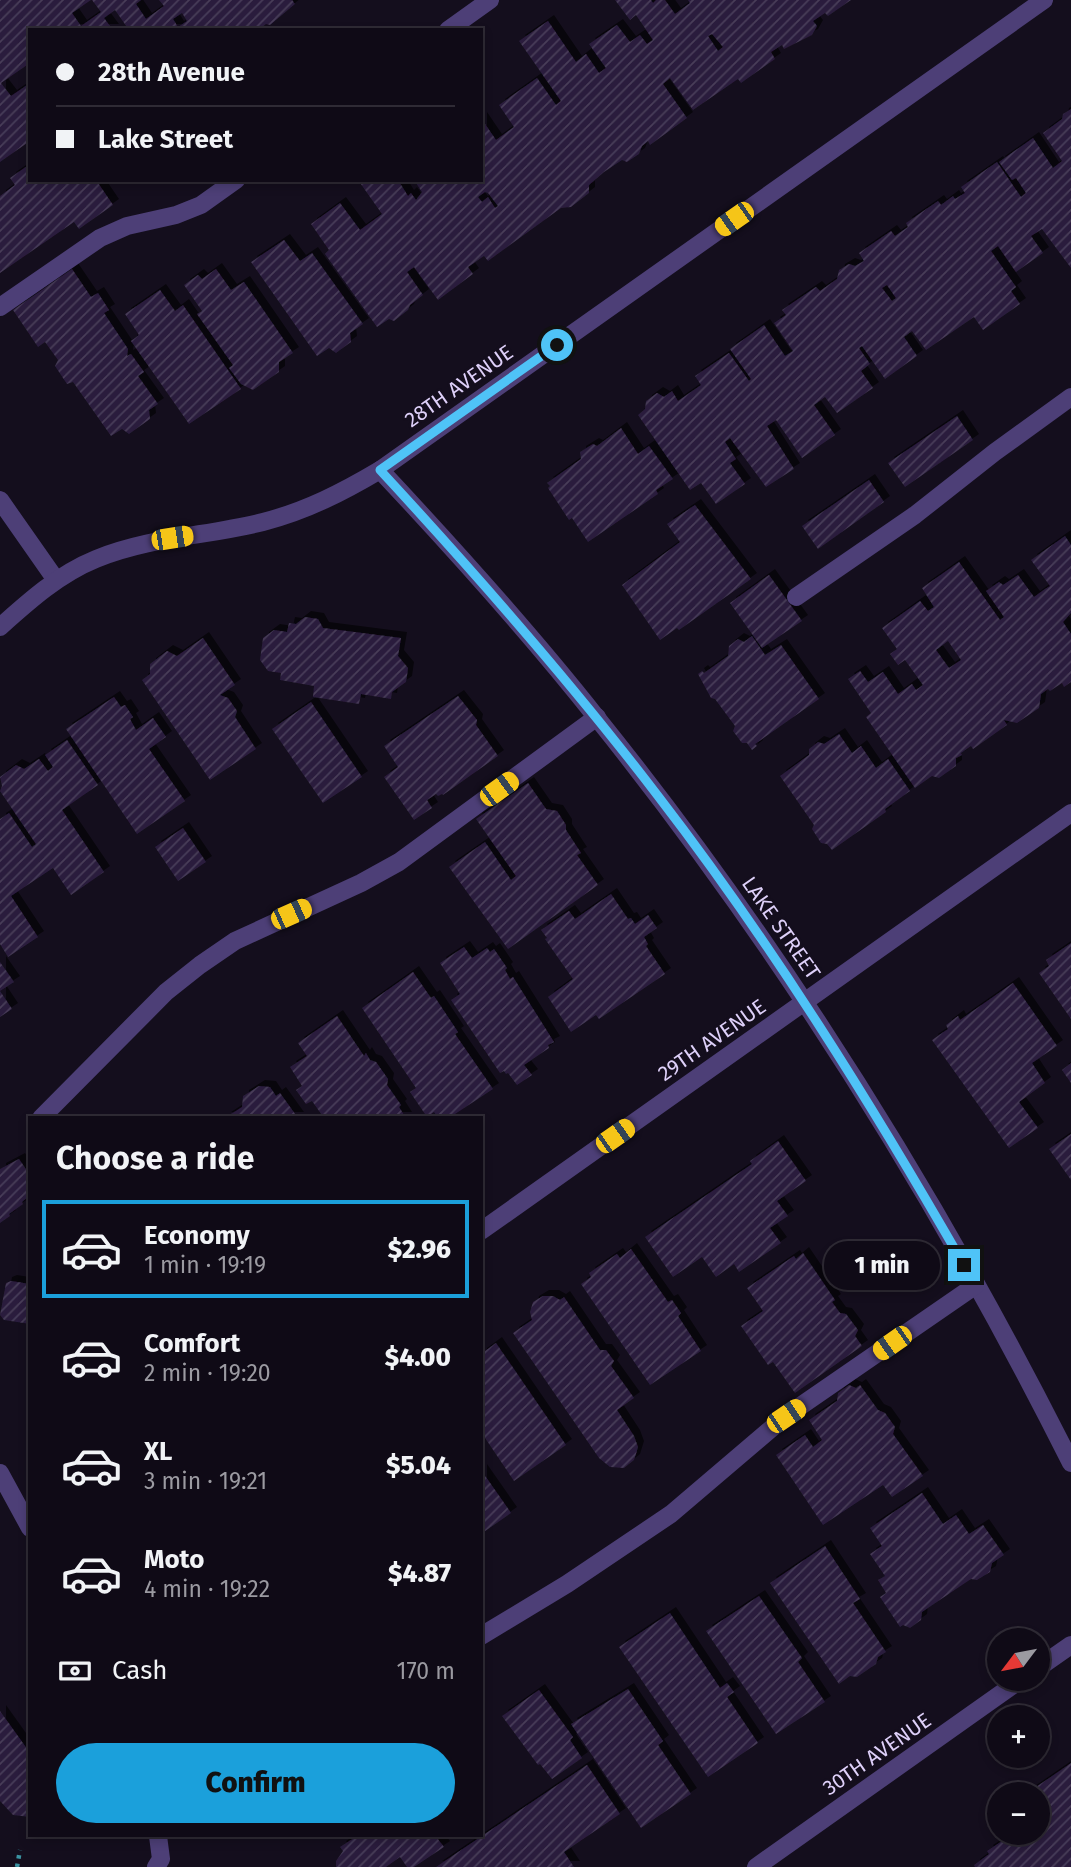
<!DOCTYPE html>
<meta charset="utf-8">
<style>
:root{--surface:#0f0a16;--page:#18131f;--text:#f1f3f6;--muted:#9b9aa1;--line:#2f2b35;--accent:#1ba0db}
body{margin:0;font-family:"Fira Sans",sans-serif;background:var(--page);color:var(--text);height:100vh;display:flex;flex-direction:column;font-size:26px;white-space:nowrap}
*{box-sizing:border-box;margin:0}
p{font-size:23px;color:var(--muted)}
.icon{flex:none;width:38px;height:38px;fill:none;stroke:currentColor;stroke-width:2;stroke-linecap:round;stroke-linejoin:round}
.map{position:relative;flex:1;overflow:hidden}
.sheet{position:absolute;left:28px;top:1116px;width:455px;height:721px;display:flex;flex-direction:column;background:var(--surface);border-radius:0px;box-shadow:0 4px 10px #0003,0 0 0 2px var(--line)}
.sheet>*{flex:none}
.banner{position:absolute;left:28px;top:28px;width:455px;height:154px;border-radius:0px;box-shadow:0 4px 10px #0003,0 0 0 2px var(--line);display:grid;align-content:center;height:154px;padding:0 28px;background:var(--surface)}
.needle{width:46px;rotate:238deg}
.fabs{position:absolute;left:987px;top:1628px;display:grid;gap:14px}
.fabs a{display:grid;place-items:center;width:63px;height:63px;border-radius:50%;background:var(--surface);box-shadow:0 4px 10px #0003,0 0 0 2px var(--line);font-size:35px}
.end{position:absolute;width:32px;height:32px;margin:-16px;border:9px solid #4fc3f7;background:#111;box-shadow:0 0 0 4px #111}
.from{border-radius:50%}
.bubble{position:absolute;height:49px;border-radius:24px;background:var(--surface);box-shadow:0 4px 10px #0003,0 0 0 2px var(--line);font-size:23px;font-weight:800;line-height:49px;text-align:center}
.car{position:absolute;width:21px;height:42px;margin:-21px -10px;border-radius:9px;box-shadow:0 0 5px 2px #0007;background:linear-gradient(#f5c518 24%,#345 0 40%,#f5c518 0 76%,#345 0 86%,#f5c518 0)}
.banner b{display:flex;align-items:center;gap:24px;height:66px;font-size:26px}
.banner b+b{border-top:2px solid var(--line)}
.banner i{width:18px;height:18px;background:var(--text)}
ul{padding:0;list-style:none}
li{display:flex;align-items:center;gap:21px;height:98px;margin:0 14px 10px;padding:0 14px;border:4px solid transparent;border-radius:0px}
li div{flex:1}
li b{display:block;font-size:26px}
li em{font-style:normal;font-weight:800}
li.selected{border-color:var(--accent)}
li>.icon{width:63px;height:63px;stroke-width:1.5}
h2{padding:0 28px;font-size:32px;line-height:84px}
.pay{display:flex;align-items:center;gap:18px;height:77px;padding:0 28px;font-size:26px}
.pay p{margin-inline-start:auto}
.cta{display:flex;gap:14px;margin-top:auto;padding:14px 28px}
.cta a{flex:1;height:80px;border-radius:42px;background:var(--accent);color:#111;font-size:28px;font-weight:800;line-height:80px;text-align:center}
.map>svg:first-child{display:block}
</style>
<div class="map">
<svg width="1071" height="1867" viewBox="0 0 1071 1867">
<defs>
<pattern id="building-hatch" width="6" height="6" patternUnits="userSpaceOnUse" patternTransform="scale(1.75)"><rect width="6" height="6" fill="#2a1d3c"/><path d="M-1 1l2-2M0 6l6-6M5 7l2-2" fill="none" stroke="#483d59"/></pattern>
<filter id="shadow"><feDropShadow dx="6" dy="-6" stdDeviation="0" flood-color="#0009"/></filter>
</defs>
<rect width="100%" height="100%" fill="#140e1d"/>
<!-- building -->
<g fill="url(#building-hatch)" fill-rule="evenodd" filter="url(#shadow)">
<path d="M0 0H91L72 13 81 26 101 12 92 0H141L136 4 146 19 164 6 159 0H292L295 4 270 25 266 24 258 30H129L115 10 104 18 113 30H30V63L1 83 11 96 30 83V141L0 162ZM182 13 187 21 178 27 173 19Z"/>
<path d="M615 0H651L653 3 656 0H665L675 14 690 3 688 0H851L828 16 825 13 813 21 817 26 812 35 784 49 782 45 771 52 775 59 741 83 738 79 693 110 670 78 663 84 687 118 650 145 648 141 642 146 639 154 627 162 622 160 604 172 589 185V193L571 207 561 208 488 261 484 256 468 267 473 274 438 300 414 267 407 272 423 295 410 305 408 310 394 321 389 319 377 327 325 254 329 250 311 224 340 203 360 230 382 214 358 180H398L408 196 411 193 416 200 422 192 414 180H481V118L496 140 507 132 514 127 499 105 537 78 556 105 561 101 519 41 548 21 576 62 586 54 599 73 606 68 589 44 617 25 630 42 640 35 647 44 653 40 636 15 630 20ZM712 34 723 47 718 51 708 36ZM485 192 488 193 498 206 495 208 488 197 482 202 478 197Z"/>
<path d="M1071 109V268L1042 229 1031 236 1043 253 1016 272 998 246 991 251 1016 287 1011 291 1020 304 983 330 974 317 926 350 912 331 904 337 917 356 885 379 862 346 859 348 870 364 861 371 873 388 837 413 825 397 814 405 835 435 802 458 776 420 767 426 794 469 766 487 730 438 725 442 736 459 730 463 745 484 716 504 701 483 690 490 638 415 645 409 646 401 657 393 664 397 672 391 678 401 701 385 695 376 729 353 749 381 751 379 730 349 764 325 785 356 793 351 774 323 786 315 782 310 816 287 820 291 837 279 839 270 849 264 855 266 864 261 859 253 891 231 895 236 908 227 906 223 938 201 941 205 953 196 955 199 965 193 961 187 997 162 1021 197 1026 193 1016 178 1012 180 999 162 1033 138 1053 168 1062 161 1043 133 1062 119 1063 114ZM887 285 896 298 892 301 882 288Z"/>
<path d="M30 164V180H96L113 205 79 229 74 222 0 273V196L15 185 10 178Z"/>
<path d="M284 240 300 261 312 253 363 324 350 333 351 342 336 353 329 348 317 356 251 262Z"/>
<path d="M72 269 91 297 98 293 109 310 104 313 128 349 127 356 131 354 144 372 138 376 158 404 149 410 150 419 129 434 122 429 111 436 73 382 67 384 55 366 58 360 45 342 38 347 13 310Z"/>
<path d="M216 269 231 290 244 282 293 353 279 362V372L253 390 241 384 229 368 233 365 197 314 202 311 184 285 198 275 202 279Z"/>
<path d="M160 290 175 311 183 305 241 389 189 424 131 341 139 335 125 314Z"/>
<path d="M957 416 973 440 905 487 888 463Z"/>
<path d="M621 428 638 454 649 446 673 479 656 490 658 494 588 542 572 518 569 520 548 488 550 486 547 483 581 459 580 452 593 444 597 446Z"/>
<path d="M869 480 884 502 818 549 802 526Z"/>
<path d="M695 505 751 579 679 630 677 628 660 640 622 585 680 542 667 524Z"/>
<path d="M1065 536 1071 545V613L1063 622 1071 634V682L1064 687 1062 683 1050 691 1048 689 1041 694 1039 708 1017 723 1004 720 1007 725 973 749 971 746 961 753 962 755 956 758V766L939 778 932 776 915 788 866 717 871 713 848 679 860 671 868 682 883 672 898 694 912 684 916 690 923 685 905 660 898 665 890 654 897 649 882 628 920 601 928 611 934 607 922 588 959 562 1000 620 1004 617 986 591 999 582 1003 585 1018 575 1034 597 1045 589 1050 586 1031 560ZM948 641 961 660 949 668 936 650Z"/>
<path d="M769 575 802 621 762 648 730 603Z"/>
<path d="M305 617 318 619 323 628 401 638 398 656 408 668 406 682 392 692 391 699 361 694 359 704 313 697 314 686 280 680 281 673 268 671 260 660 263 638 274 630 287 632 289 623 296 624Z"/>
<path d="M752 636 765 655 781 645 819 699 755 744 757 746 752 750 747 743H742L733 731 735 726 715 699 711 698 698 674 702 671 704 673 728 656 729 646 738 639 744 642Z"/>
<path d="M203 638 235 685 220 695 228 698 237 711 235 717 256 749 210 780 142 680 150 674V664L167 651 177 656Z"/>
<path d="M458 696 477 720 476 725 498 756 443 795 442 794 438 796 436 794 427 800 432 808 414 820 384 777 398 767 384 746Z"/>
<path d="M114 697 121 707 125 705 133 717 130 719 136 730 153 718 166 737 149 749 185 801 137 834 66 729Z"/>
<path d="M311 702 362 777 323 803 272 729Z"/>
<path d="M839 734 852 753 861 746 876 768 888 759 910 791 885 809 886 812 832 850 827 844 821 843 812 829 814 825 780 776 809 755V749L818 742 824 744Z"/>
<path d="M67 740 98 785 62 810 104 872 71 895 53 868 11 896 38 937 8 957 0 944V819L9 813 32 847 36 844 0 791 2 786 0 777 16 765 24 769 39 759 48 771 53 767 45 755Z"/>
<path d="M528 783 546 809 557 811 566 825V830L581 853 577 855 598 885 508 949 449 867 485 842 511 880 516 876 476 819Z"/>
<path d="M183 828 206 862 178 881 155 847Z"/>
<path d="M611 894 628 919 631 918 635 924 648 915 657 928 644 937 648 944 646 946 665 974 599 1019 596 1015 571 1032 548 997 573 979 545 939 547 938 541 930 569 911 575 919Z"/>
<path d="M1071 943V1019L1039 973 1049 966 1046 960Z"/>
<path d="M464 947 472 958 487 948 490 952 494 949 507 968 505 970 510 979 513 977 554 1042 548 1045 549 1048 524 1065 532 1075 517 1085 508 1073 506 1074 504 1071 500 1073 451 1000 460 994 440 963Z"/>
<path d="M0 962 14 982 0 991Z"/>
<path d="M413 972 431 998 434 996 458 1032 455 1034 493 1089 449 1118H438L434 1112 427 1117 410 1092 416 1088 362 1008Z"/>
<path d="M1013 983 1057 1046 1032 1063 1045 1083 1019 1102 1038 1128 1009 1148 932 1040 948 1029 946 1025 958 1016 960 1020Z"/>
<path d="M0 991 12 1009 0 1017Z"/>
<path d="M337 1016 364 1056 366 1053 370 1060 376 1062 388 1079 387 1085 401 1105 399 1107 406 1118H324L312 1101 306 1104 296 1090 302 1086 290 1067 307 1056 298 1043Z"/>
<path d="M1071 1063V1083L1062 1070Z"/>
<path d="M259 1086 270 1087 276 1096 280 1093 298 1118H225L242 1107 243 1096Z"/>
<path d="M1071 1134V1180L1049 1149Z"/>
<path d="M778 1141 806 1181 777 1201 788 1216 770 1228 781 1243 739 1272 734 1264 716 1277 702 1257 673 1277 645 1237 752 1164 750 1161Z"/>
<path d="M19 1159 30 1175 29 1196 22 1202 23 1204 9 1214 10 1216 0 1223V1169Z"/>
<path d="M631 1249 668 1302 672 1300 681 1313 678 1316 701 1351 650 1385 581 1284 591 1277 589 1273 617 1254 620 1258Z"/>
<path d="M803 1253 835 1300 832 1302 840 1313 846 1314 858 1330 855 1336 862 1346 795 1393 773 1362 768 1365 741 1326 763 1311 747 1288 794 1256 796 1259Z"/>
<path d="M11 1281 30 1284V1324L4 1320 0 1315 6 1283Z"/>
<path d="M543 1296H553L560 1300 564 1297 600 1350H606L614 1361 611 1366 634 1398 617 1410 634 1436 638 1447 634 1460 624 1468 610 1467 599 1458 513 1333 532 1320 530 1312 533 1302Z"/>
<path d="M496 1343 566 1445 514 1481 481 1432V1354Z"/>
<path d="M849 1385 856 1388 860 1385 878 1410 885 1413 895 1427 893 1434 923 1476 892 1497 883 1485 823 1525 776 1455 805 1435 813 1447 822 1440 809 1420 837 1401 838 1393Z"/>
<path d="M481 1470 511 1513 481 1534Z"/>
<path d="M922 1493 943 1524 956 1515 969 1534 983 1525 1004 1555 992 1563 990 1572 977 1580 971 1579 922 1612 921 1620 910 1628 903 1625 900 1627 880 1597 886 1593 878 1580 885 1576 870 1554 882 1546 870 1528Z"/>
<path d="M825 1546 860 1599 853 1603 886 1652 878 1657 876 1664 857 1677 850 1676 839 1684 770 1583Z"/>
<path d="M759 1596 802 1658 798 1662 825 1702 776 1734 706 1631Z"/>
<path d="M670 1613 720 1688 727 1683 734 1692 727 1697 758 1743 708 1777 619 1647Z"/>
<path d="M628 1689 663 1741 658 1745 691 1794 641 1828 571 1724Z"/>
<path d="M539 1690 573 1737 570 1740 582 1758 552 1779 540 1764 538 1765 502 1716Z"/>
<path d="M0 1711 30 1753V1817L13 1815 0 1801Z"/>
<path d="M1071 1763V1867H975L974 1865 989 1854 987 1851 1005 1839 1001 1832H1038V1794H1026Z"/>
<path d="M587 1765 620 1814 564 1852 574 1867H436Z"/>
<path d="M357 1836H440L437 1838 444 1847 414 1867H407L400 1857 386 1867H336V1861L343 1851 340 1847Z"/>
</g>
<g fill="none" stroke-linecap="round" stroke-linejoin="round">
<!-- path -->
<path stroke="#3b93a2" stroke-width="4.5" stroke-dasharray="3.5 5" stroke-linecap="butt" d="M17 1867 20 1850"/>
<!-- minor -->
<g stroke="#4d3f77" stroke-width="18">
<path d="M448 30 490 0"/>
<path d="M0 307 100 238 127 226 176 215 201 205 236 180"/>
<path d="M380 470C455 550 529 632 597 718 781 947 939 1200 1071 1463"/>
<path d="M0 500 56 580"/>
<path d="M796 597 915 515 995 452 1071 397"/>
<path d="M0 627C29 601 59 574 96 559 150 537 207 536 263 522 306 511 343 492 380 470L1044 0"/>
<path d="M41 1118 166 992 200 965 235 941 361 883 399 862 597 717"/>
<path d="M481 1231 1071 813"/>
<path d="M0 1473 30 1528"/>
<path d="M481 1636 567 1584 671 1514 786 1416 976 1285"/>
<path d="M1038 1668 1071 1645"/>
<path d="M156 1867 161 1859 158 1836"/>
<path d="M756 1867 1023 1678"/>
</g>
</g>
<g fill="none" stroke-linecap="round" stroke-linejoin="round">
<!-- route -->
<path stroke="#4fc3f7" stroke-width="9" d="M557 345 380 470C477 575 571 682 658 796 772 944 871 1103 964 1265"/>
</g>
<g text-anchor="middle" stroke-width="5" stroke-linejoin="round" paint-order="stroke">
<!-- street labels -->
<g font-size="21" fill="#ded0f9" stroke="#140e1d">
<text transform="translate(459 386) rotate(-35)" y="7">28TH AVENUE</text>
<text transform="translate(781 928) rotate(55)" y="7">LAKE STREET</text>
<text transform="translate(712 1040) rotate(-35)" y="7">29TH AVENUE</text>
<text transform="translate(877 1754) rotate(-35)" y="7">30TH AVENUE</text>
</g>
</g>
</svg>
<div class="fabs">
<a><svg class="needle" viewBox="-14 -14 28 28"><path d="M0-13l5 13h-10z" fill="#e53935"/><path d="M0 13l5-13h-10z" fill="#9b9aa1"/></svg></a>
<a>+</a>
<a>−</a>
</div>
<i class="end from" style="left:557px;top:345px"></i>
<i class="end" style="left:964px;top:1265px"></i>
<div class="bubble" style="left:824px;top:1241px;width:116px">1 min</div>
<i class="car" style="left:734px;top:219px;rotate:235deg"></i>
<i class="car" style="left:172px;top:538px;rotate:81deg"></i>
<i class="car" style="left:499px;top:789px;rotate:54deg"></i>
<i class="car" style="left:291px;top:914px;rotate:66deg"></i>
<i class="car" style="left:615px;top:1136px;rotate:55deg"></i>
<i class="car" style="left:892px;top:1343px;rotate:235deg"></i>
<i class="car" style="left:786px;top:1416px;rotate:56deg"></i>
<div class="banner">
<b><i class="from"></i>28th Avenue</b>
<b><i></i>Lake Street</b>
</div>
<section class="sheet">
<h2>Choose a ride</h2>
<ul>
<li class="selected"><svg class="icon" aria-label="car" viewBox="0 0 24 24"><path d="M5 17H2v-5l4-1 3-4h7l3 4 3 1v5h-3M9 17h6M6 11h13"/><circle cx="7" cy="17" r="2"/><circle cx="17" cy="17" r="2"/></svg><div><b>Economy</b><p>1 min · 19:19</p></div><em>$2.96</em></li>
<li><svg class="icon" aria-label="car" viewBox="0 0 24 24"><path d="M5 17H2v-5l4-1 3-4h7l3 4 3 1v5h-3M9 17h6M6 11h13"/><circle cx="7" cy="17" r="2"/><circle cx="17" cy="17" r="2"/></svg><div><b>Comfort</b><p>2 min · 19:20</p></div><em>$4.00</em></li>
<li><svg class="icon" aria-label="car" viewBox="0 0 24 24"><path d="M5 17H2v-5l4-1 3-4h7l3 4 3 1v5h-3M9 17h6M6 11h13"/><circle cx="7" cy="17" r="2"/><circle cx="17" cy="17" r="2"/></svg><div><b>XL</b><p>3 min · 19:21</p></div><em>$5.04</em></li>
<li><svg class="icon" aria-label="car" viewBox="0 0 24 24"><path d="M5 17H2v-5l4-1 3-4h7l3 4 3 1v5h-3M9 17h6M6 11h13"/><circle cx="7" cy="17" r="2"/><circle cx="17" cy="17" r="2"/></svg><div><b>Moto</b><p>4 min · 19:22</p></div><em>$4.87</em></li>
</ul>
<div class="pay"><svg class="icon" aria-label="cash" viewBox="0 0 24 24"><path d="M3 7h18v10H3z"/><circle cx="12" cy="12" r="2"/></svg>Cash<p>170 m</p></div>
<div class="cta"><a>Confirm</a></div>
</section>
</div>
